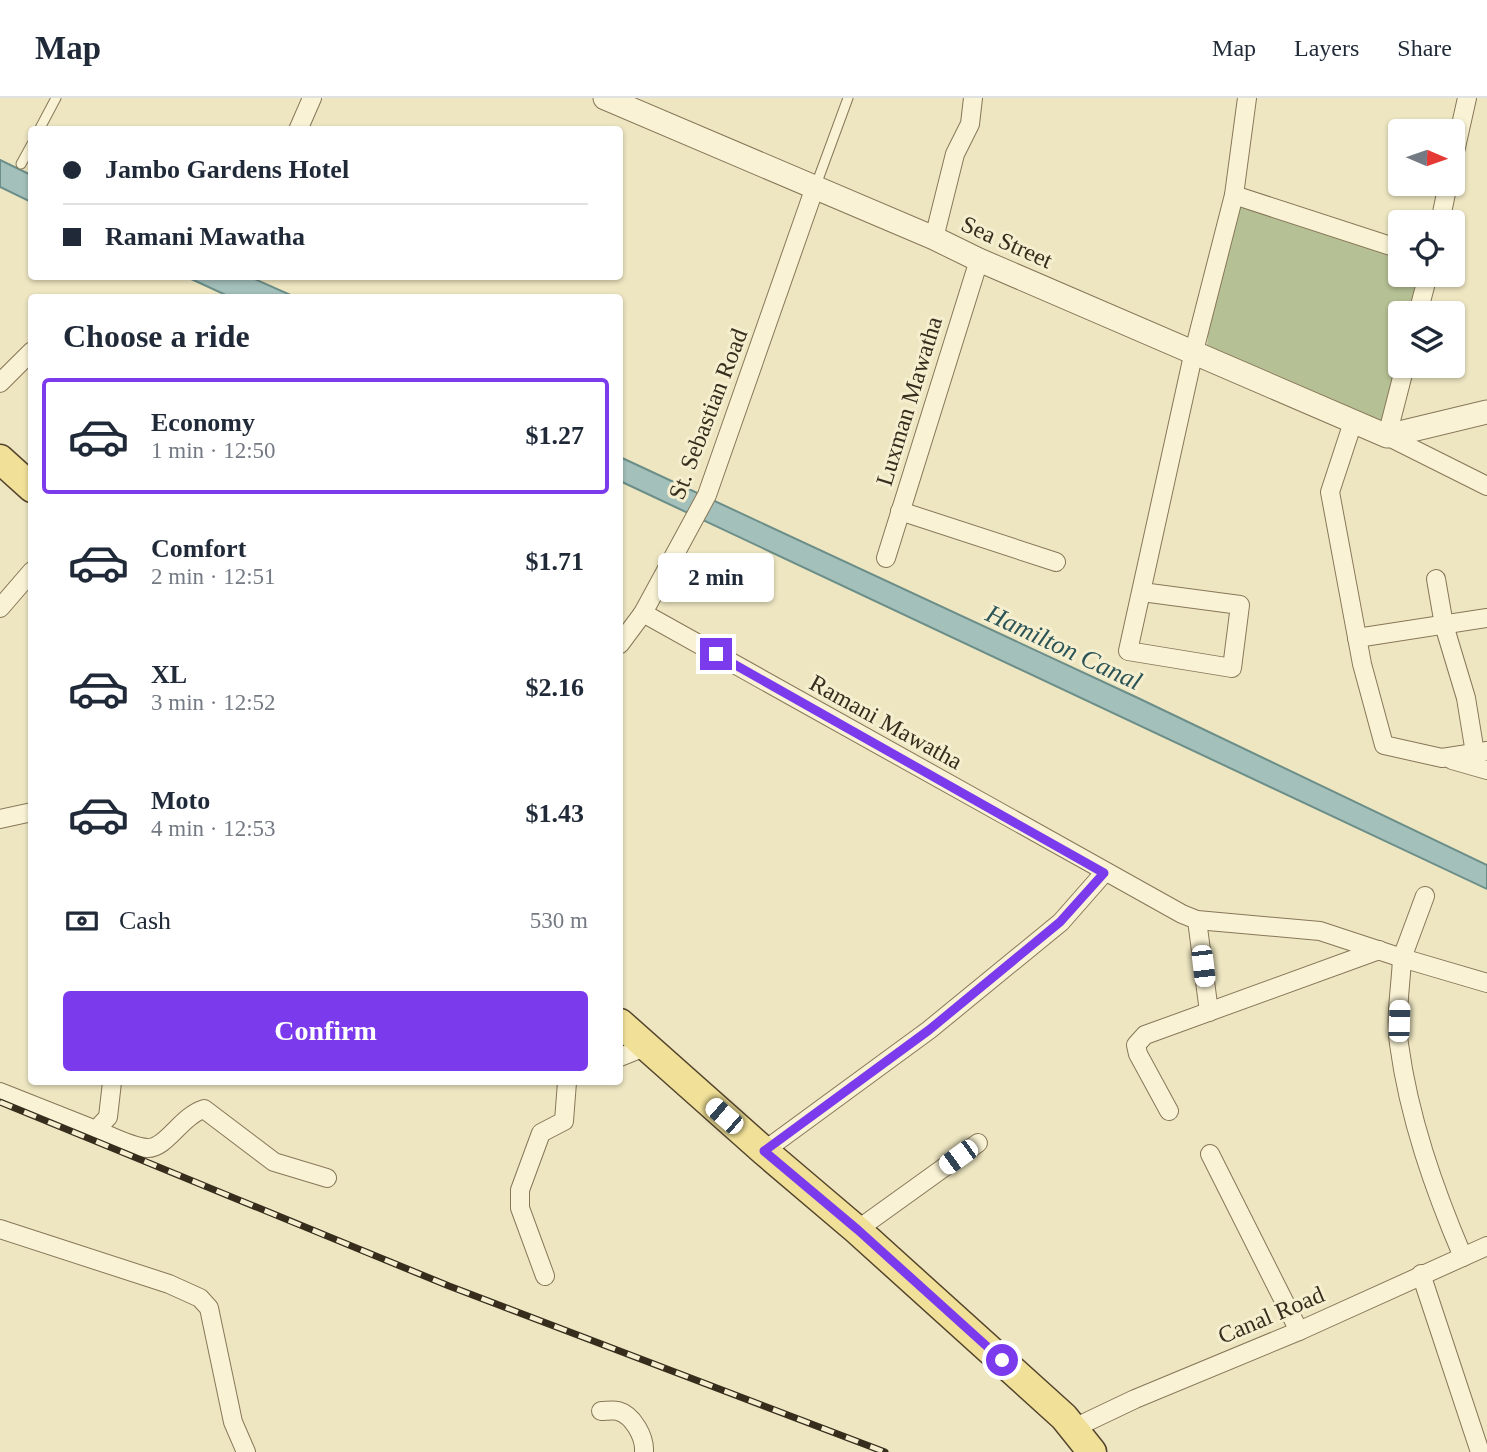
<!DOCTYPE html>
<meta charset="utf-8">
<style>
:root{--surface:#fff;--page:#f6f6f7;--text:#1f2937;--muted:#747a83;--line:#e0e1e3;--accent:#7c3aed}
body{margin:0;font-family:"Times New Roman",serif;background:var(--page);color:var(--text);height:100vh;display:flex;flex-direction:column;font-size:26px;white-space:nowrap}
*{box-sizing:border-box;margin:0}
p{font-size:23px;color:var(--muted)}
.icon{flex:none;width:38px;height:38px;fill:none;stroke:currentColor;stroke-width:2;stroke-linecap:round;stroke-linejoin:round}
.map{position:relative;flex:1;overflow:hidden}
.side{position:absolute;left:28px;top:196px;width:595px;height:791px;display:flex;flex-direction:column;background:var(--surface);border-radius:7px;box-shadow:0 2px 5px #0004}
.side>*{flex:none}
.banner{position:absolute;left:28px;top:28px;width:595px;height:154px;border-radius:7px;box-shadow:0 2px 5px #0004;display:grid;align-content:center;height:154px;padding:0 35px;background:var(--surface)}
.needle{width:46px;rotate:92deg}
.controls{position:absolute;left:1388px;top:21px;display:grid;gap:14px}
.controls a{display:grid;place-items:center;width:77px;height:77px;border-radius:7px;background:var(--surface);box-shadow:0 2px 5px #0004;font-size:35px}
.end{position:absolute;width:32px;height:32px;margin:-16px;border:9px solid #7c3aed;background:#fff;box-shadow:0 0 0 4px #fff}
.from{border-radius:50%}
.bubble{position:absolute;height:49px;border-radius:7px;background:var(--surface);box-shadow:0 2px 5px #0004;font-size:23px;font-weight:700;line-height:49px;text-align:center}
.car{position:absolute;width:21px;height:42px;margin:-21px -10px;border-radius:9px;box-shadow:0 0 5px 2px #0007;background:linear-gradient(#fff 24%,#345 0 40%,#fff 0 76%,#345 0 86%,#fff 0)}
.banner b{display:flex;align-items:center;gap:24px;height:66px;font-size:26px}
.banner b+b{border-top:2px solid var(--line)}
.banner i{width:18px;height:18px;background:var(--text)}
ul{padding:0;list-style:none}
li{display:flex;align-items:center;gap:21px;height:116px;margin:0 14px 10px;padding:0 21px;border:4px solid transparent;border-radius:7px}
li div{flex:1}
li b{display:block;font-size:26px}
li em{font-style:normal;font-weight:700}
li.selected{border-color:var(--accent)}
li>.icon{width:63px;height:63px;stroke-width:1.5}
h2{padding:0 35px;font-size:32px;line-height:84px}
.pay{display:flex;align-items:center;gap:18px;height:77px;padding:0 35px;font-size:26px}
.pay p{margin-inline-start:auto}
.action{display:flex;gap:14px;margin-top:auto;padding:14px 35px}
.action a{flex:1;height:80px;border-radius:7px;background:var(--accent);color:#fff;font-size:28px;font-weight:700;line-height:80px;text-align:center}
header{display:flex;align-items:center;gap:42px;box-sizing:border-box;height:98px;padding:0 35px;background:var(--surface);border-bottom:2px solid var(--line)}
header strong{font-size:33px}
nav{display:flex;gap:38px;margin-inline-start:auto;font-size:24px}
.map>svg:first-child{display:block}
</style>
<header>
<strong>Map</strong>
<nav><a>Map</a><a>Layers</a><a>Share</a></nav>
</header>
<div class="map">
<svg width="1487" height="1354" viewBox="0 0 1487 1354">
<rect width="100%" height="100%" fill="#eee6c1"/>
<!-- cemetery -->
<path fill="#b5c094" d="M1241 103 1400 154V177H1421L1411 215H1400V258L1383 323 1207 247 1208 239 1205 234Z"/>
<!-- water -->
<g fill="#a4c0bb" stroke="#6b8e89" stroke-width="2">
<path d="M0 62 31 77V104L0 89Z"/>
<path d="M187 179H250L295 199H230Z"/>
<path d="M620 359 1138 600 1487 767V791L620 383Z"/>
</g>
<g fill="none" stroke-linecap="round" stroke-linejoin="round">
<!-- service casing -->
<g stroke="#877759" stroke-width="11">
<g id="service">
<path d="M39 32 56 0"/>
<path d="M21 66 32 46"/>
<path d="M816 87 848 0"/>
</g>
</g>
<!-- minor casing -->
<g stroke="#877759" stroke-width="20">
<g id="minor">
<path d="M298 32 312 0"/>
<path d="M1452 67 1467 0"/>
<path d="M1234 97 1400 151"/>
<path d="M1440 124 1448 86"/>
<path d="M934 140 955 56 970 26 973 0"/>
<path d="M1418 215 1428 177"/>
<path d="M1405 268 1387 338 1487 388"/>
<path d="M0 285 32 253"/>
<path d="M1353 324 1330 394 1362 566 1384 647 1442 660 1487 653"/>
<path d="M900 413 1056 464"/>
<path d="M886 460 979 162"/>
<path d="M1436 481 1444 527 1466 600 1475 655"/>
<path d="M1142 494 1240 507 1232 570 1128 553 1194 253 1234 97 1247 0"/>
<path d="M0 510 32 473"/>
<path d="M643 515 1182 816 1197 822 1320 833 1402 860 1425 798"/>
<path d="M1357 540 1487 520"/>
<path d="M620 546 643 515 707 397 815 89"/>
<path d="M1452 662 1487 672"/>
<path d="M0 721 32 714"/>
<path d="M1197 822 1209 914"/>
<path d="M620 959 645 949"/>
<path d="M0 994 96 1032 108 1019 112 984"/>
<path d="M1169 1013 1138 956 1136 947 1145 937 1379 852"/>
<path d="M96 1032C111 1038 131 1049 147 1050 166 1051 181 1018 204 1011L274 1064 327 1080"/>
<path d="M764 1053 929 932 1061 824 1104 775"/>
<path d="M1210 1056 1299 1233"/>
<path d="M0 1131 169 1186 200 1200 209 1210 233 1324 246 1354"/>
<path d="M857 1132 978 1045"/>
<path d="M1463 1159C1434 1091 1409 1020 1399 946 1395 919 1401 887 1402 860L1487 885"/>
<path d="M1421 1176 1480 1354"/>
<path d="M545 1178 520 1110V1092L541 1035 564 1023 567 984"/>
<path d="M601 1313C606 1313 613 1312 618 1313 633 1317 645 1339 644 1354"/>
<path d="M1074 1330 1135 1301 1299 1233 1487 1148"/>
</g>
</g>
<!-- tertiary casing -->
<g stroke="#877759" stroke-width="25">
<path id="tertiary" d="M605 0 934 140 979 162 1387 338 1487 314"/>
</g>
<!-- primary casing -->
<g stroke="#54442d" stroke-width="31">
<g id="primary">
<path d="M0 361 32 390"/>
<path d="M620 925 764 1053 857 1132 1064 1319 1092 1354"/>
</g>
</g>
<!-- service -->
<use href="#service" stroke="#f9f2d4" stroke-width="9"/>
<!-- minor -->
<use href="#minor" stroke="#f9f2d4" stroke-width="18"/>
<!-- tertiary -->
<use href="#tertiary" stroke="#f9f2d4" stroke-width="23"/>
<!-- primary -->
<use href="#primary" stroke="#f1e198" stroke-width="28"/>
<!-- rail casing -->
<g stroke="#372d1d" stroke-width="7">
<path id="rail" d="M0 1004 449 1188 885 1354"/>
</g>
<!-- rail -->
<use href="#rail" stroke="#f5efd0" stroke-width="4.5" stroke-dasharray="13" stroke-linecap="butt"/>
</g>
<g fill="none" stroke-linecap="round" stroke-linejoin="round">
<!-- route -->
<path stroke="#7c3aed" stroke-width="9" d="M716 556 1104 775 1060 824 929 932 764 1053 858 1132 1002 1262"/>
</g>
<g text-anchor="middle" stroke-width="6" stroke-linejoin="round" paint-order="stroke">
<!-- street labels -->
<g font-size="24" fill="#372d1d" stroke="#f5efd0">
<text transform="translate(1007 144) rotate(24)" y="8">Sea Street</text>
<text transform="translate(909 303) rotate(-73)" y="8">Luxman Mawatha</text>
<text transform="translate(708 316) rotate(-69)" y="8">St. Sebastian Road</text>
<text transform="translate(886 624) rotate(29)" y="8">Ramani Mawatha</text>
<text transform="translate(1271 1217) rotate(-23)" y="8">Canal Road</text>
</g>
<!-- water labels -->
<g font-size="26" font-style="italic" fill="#2c5456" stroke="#f5efd0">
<text transform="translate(1064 549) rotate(25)" y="9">Hamilton Canal</text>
</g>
</g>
</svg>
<div class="controls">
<a><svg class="needle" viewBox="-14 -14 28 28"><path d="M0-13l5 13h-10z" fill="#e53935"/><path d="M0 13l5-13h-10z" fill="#747a83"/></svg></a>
<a><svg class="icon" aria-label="locate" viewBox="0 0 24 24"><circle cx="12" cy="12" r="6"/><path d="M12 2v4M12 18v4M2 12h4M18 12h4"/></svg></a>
<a><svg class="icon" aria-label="layers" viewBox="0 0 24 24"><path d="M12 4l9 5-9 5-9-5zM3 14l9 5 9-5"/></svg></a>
</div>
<i class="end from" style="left:1002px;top:1262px"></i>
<i class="end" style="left:716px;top:556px"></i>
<div class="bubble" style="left:658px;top:455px;width:116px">2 min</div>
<i class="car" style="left:1203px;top:868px;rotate:173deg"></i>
<i class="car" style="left:1399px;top:923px;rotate:2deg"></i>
<i class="car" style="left:724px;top:1018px;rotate:311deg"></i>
<i class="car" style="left:958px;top:1059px;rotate:234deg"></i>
<div class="banner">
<b><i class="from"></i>Jambo Gardens Hotel</b>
<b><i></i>Ramani Mawatha</b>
</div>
<section class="side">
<h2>Choose a ride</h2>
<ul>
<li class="selected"><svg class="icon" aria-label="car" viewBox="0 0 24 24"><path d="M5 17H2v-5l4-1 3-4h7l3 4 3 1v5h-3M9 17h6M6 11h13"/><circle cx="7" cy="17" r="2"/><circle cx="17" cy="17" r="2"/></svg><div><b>Economy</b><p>1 min · 12:50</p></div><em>$1.27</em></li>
<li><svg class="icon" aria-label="car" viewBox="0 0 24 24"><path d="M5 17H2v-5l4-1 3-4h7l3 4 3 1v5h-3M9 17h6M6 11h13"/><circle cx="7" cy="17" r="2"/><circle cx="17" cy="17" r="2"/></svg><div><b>Comfort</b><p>2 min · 12:51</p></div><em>$1.71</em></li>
<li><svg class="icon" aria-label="car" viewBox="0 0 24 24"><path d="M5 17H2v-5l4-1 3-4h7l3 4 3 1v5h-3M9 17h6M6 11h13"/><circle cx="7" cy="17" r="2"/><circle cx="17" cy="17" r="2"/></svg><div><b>XL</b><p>3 min · 12:52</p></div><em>$2.16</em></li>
<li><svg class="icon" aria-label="car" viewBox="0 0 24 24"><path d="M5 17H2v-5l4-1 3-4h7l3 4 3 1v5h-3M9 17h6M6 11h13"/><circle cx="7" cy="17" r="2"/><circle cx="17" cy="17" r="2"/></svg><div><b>Moto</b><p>4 min · 12:53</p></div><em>$1.43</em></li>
</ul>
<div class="pay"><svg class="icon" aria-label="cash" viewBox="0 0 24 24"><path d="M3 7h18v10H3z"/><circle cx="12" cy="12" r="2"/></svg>Cash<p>530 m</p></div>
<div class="action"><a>Confirm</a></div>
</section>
</div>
